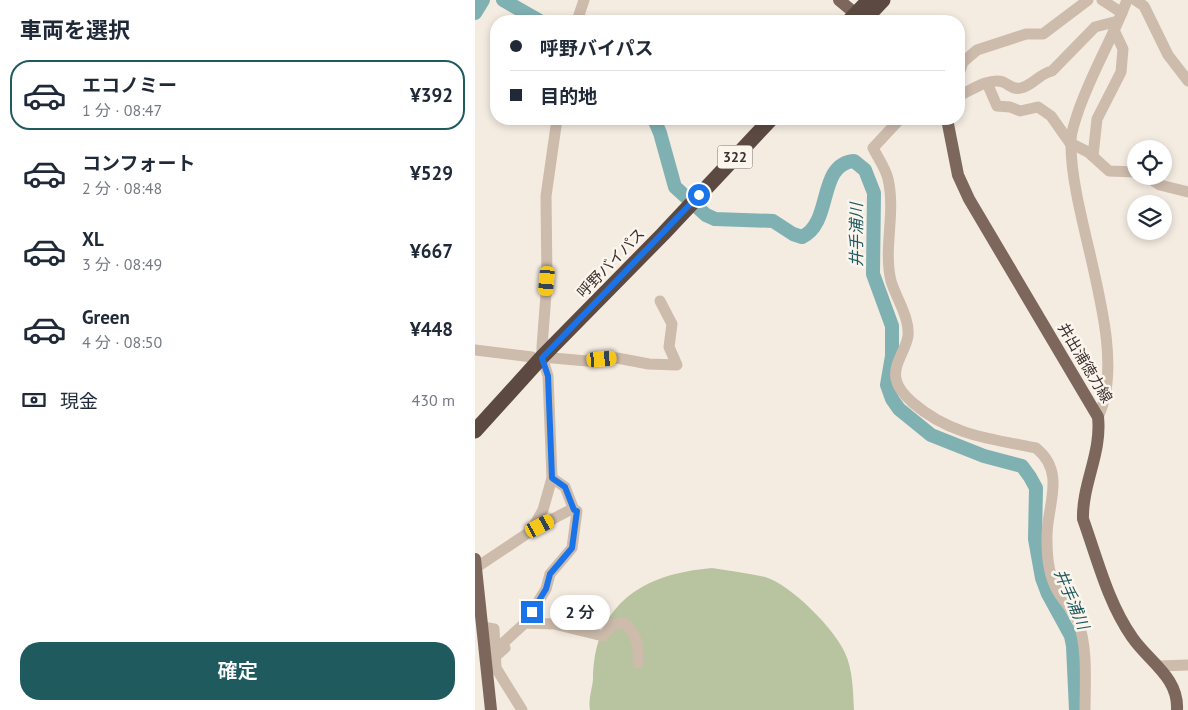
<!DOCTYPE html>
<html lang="ja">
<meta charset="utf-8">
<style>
:root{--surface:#fff;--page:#f6f6f7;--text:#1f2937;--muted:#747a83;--line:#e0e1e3;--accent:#1f5a5e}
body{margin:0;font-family:"PT Sans","Noto Sans JP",sans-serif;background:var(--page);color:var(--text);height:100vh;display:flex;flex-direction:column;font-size:19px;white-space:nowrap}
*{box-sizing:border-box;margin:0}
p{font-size:16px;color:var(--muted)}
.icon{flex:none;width:28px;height:28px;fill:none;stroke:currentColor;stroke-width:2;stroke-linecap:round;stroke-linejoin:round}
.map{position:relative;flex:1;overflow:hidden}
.side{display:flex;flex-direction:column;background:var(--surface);width:475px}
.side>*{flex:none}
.top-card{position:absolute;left:15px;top:15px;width:475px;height:110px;border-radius:20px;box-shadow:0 2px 8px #0003;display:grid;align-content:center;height:110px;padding:0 20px;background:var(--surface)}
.buttons{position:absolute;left:652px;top:140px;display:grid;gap:10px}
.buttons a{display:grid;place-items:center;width:45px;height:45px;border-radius:50%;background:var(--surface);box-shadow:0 2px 8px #0003;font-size:25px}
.end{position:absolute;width:22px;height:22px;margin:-11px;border:6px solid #1a73e8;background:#fff;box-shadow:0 0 0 2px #fff}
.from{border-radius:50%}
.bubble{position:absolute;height:35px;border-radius:18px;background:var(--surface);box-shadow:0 2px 8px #0003;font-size:16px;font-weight:600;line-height:35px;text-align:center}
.car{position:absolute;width:15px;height:30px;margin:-15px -8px;border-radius:6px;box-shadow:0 0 4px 1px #0007;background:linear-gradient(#f5c518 24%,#345 0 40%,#f5c518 0 76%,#345 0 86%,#f5c518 0)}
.top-card b{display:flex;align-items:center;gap:18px;height:48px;font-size:19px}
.top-card b+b{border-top:1px solid var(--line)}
.top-card i{width:12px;height:12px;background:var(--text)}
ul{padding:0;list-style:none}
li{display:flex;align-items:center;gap:15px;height:70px;margin:0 10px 8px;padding:0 10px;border:2px solid transparent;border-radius:20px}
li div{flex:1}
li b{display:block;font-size:19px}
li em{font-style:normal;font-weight:600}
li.active{border-color:var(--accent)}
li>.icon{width:45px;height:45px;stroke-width:1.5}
h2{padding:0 20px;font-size:22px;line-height:60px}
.pay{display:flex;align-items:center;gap:12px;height:55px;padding:0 20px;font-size:19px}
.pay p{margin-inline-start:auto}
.primary-button{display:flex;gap:10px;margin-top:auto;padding:10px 20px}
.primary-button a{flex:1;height:58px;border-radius:20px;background:var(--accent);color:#fff;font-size:20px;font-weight:600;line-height:58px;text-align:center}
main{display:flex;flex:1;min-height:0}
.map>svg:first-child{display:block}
</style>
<main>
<section class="side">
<h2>車両を選択</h2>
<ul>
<li class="active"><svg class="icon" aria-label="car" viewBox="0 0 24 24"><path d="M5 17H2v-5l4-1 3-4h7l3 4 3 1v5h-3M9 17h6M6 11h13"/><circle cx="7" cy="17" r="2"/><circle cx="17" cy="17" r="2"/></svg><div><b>エコノミー</b><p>1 分 · 08:47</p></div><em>¥392</em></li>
<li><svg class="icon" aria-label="car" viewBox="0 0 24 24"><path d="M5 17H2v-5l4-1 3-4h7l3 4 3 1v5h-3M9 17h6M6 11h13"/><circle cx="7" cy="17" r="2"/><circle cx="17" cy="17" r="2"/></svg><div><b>コンフォート</b><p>2 分 · 08:48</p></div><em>¥529</em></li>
<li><svg class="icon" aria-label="car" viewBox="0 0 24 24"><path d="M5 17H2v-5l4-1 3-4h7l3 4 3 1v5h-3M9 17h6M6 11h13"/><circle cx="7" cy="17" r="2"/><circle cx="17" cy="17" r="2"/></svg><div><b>XL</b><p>3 分 · 08:49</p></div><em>¥667</em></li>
<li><svg class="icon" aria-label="car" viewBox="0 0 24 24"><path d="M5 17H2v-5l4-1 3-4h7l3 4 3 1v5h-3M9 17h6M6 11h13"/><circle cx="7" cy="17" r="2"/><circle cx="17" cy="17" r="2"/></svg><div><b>Green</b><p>4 分 · 08:50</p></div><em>¥448</em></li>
</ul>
<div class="pay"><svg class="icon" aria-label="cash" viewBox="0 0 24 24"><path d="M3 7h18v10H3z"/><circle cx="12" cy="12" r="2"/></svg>現金<p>430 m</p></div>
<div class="primary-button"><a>確定</a></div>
</section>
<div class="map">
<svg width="713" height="710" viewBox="0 0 713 710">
<rect width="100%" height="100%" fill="#f4ebe1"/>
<!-- green -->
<path fill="#b8c4a0" d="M237 568C254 571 273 573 290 577 315 584 360 629 370 653 378 670 378 692 379 710H115C113 700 117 689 118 680 119 604 167 574 237 568Z"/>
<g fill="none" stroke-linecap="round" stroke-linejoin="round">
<!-- river -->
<g stroke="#7fb0b2" stroke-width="14">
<path d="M28 0 65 21"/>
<path d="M0 13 8 0"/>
<path d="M179 119 185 133 200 187 231 215 240 219 298 221 318 234 327 237C358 223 342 164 379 161L390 170 399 193 398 274 417 326V356L412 385 417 399 424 409 456 435 509 456 547 466 555 477 561 488 560 539 567 578 573 594 596 636 598 646 601 710"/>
</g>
<!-- minor -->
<g stroke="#cdbbac" stroke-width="11">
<path d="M627 0 647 13"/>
<path d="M660 0 669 6 693 55 713 81"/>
<path d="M102 21 109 0"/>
<path d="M484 74 488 62 502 50 551 34H568L613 0"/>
<path d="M512 83 522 106 535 107 545 111 563 107 576 116 595 143 613 152 634 171 661 172"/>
<path d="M484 96C496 90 515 77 528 82 535 85 538 90 546 88 558 85 564 74 577 71L620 27 643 21"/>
<path d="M425 119 398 148C403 158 411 169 413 179 421 213 408 248 416 281 421 298 435 318 433 336 431 350 418 364 421 379 423 389 431 397 438 403 475 435 516 439 561 448 593 474 570 508 572 541 572 557 574 576 582 590 588 601 598 610 603 622 613 646 610 684 610 710"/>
<path d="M618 156 622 119 646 72 648 49 639 30"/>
<path d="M671 176 685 185 713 192"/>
<path d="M0 350 57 357"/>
<path d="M67 357 112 361 142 358 174 364 202 365 194 347 197 324 185 301"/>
<path d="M623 417C656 349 596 221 596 145 595 134 599 125 602 115 615 75 637 40 652 0"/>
<path d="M77 478 90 487 99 510"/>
<path d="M2 567 56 531 68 510 77 478 73 376 67 357V347L72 281 71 196 82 119"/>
<path d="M50 623 71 589 75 574 97 548 102 511 95 510 57 530"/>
<path d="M8 627 19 629 21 668 47 710"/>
<path d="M21 656 30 648 28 643 50 623 79 624 128 636 138 624 149 623C162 635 164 645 163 663"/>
<path d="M685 666 713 665"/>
</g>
<!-- major -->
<g stroke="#7d675c" stroke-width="12">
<path d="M364 0 387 19"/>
<path d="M472 119 483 175 494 199 623 417C627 453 607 484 608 519 622 558 633 603 657 637 673 661 704 677 702 710"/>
<path d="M0 559 16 710"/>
</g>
<!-- highway -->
<g stroke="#5c4a42" stroke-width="15">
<path d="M374 21 392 2"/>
<path d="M388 21 408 0"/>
<path d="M0 431 67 357 188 234 296 119"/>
</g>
</g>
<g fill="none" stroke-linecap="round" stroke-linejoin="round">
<!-- route -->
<path stroke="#1a73e8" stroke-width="6" d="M57 612 71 589 75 574 97 548 102 511 99 510 90 487 77 478 73 376 67 358 224 195"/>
</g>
<g text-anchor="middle" stroke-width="5" stroke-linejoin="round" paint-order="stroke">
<!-- shield labels -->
<rect fill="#fbf5ee" stroke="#756b66" stroke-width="1" x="242.5" y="145.5" width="35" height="23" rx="4"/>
<g font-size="14" font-weight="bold" fill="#3b302b">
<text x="260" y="162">322</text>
</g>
<!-- street labels -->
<g font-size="15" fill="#3b302b" stroke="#fbf5ee">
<text transform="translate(136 263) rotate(-46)" y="5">呼野バイパス</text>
<text transform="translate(610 363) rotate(59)" y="5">井出浦徳力線</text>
</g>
<!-- water labels -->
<g font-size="16" font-style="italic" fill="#1f5a5e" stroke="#fbf5ee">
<text transform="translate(381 235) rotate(-90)" y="6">井手浦川</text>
<text transform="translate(597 599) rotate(67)" y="6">井手浦川</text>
</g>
</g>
</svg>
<div class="buttons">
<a><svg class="icon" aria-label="locate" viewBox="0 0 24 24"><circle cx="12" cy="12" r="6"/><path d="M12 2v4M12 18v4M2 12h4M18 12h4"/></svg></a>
<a><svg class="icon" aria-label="layers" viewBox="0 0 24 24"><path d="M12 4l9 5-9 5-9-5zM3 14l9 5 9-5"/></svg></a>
</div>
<i class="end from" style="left:224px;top:195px"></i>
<i class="end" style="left:57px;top:612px"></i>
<div class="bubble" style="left:75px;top:595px;width:60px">2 分</div>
<i class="car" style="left:72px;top:281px;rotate:185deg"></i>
<i class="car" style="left:127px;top:359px;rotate:85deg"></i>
<i class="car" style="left:65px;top:526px;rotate:62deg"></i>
<div class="top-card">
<b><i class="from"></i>呼野バイパス</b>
<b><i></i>目的地</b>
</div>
</div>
</main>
